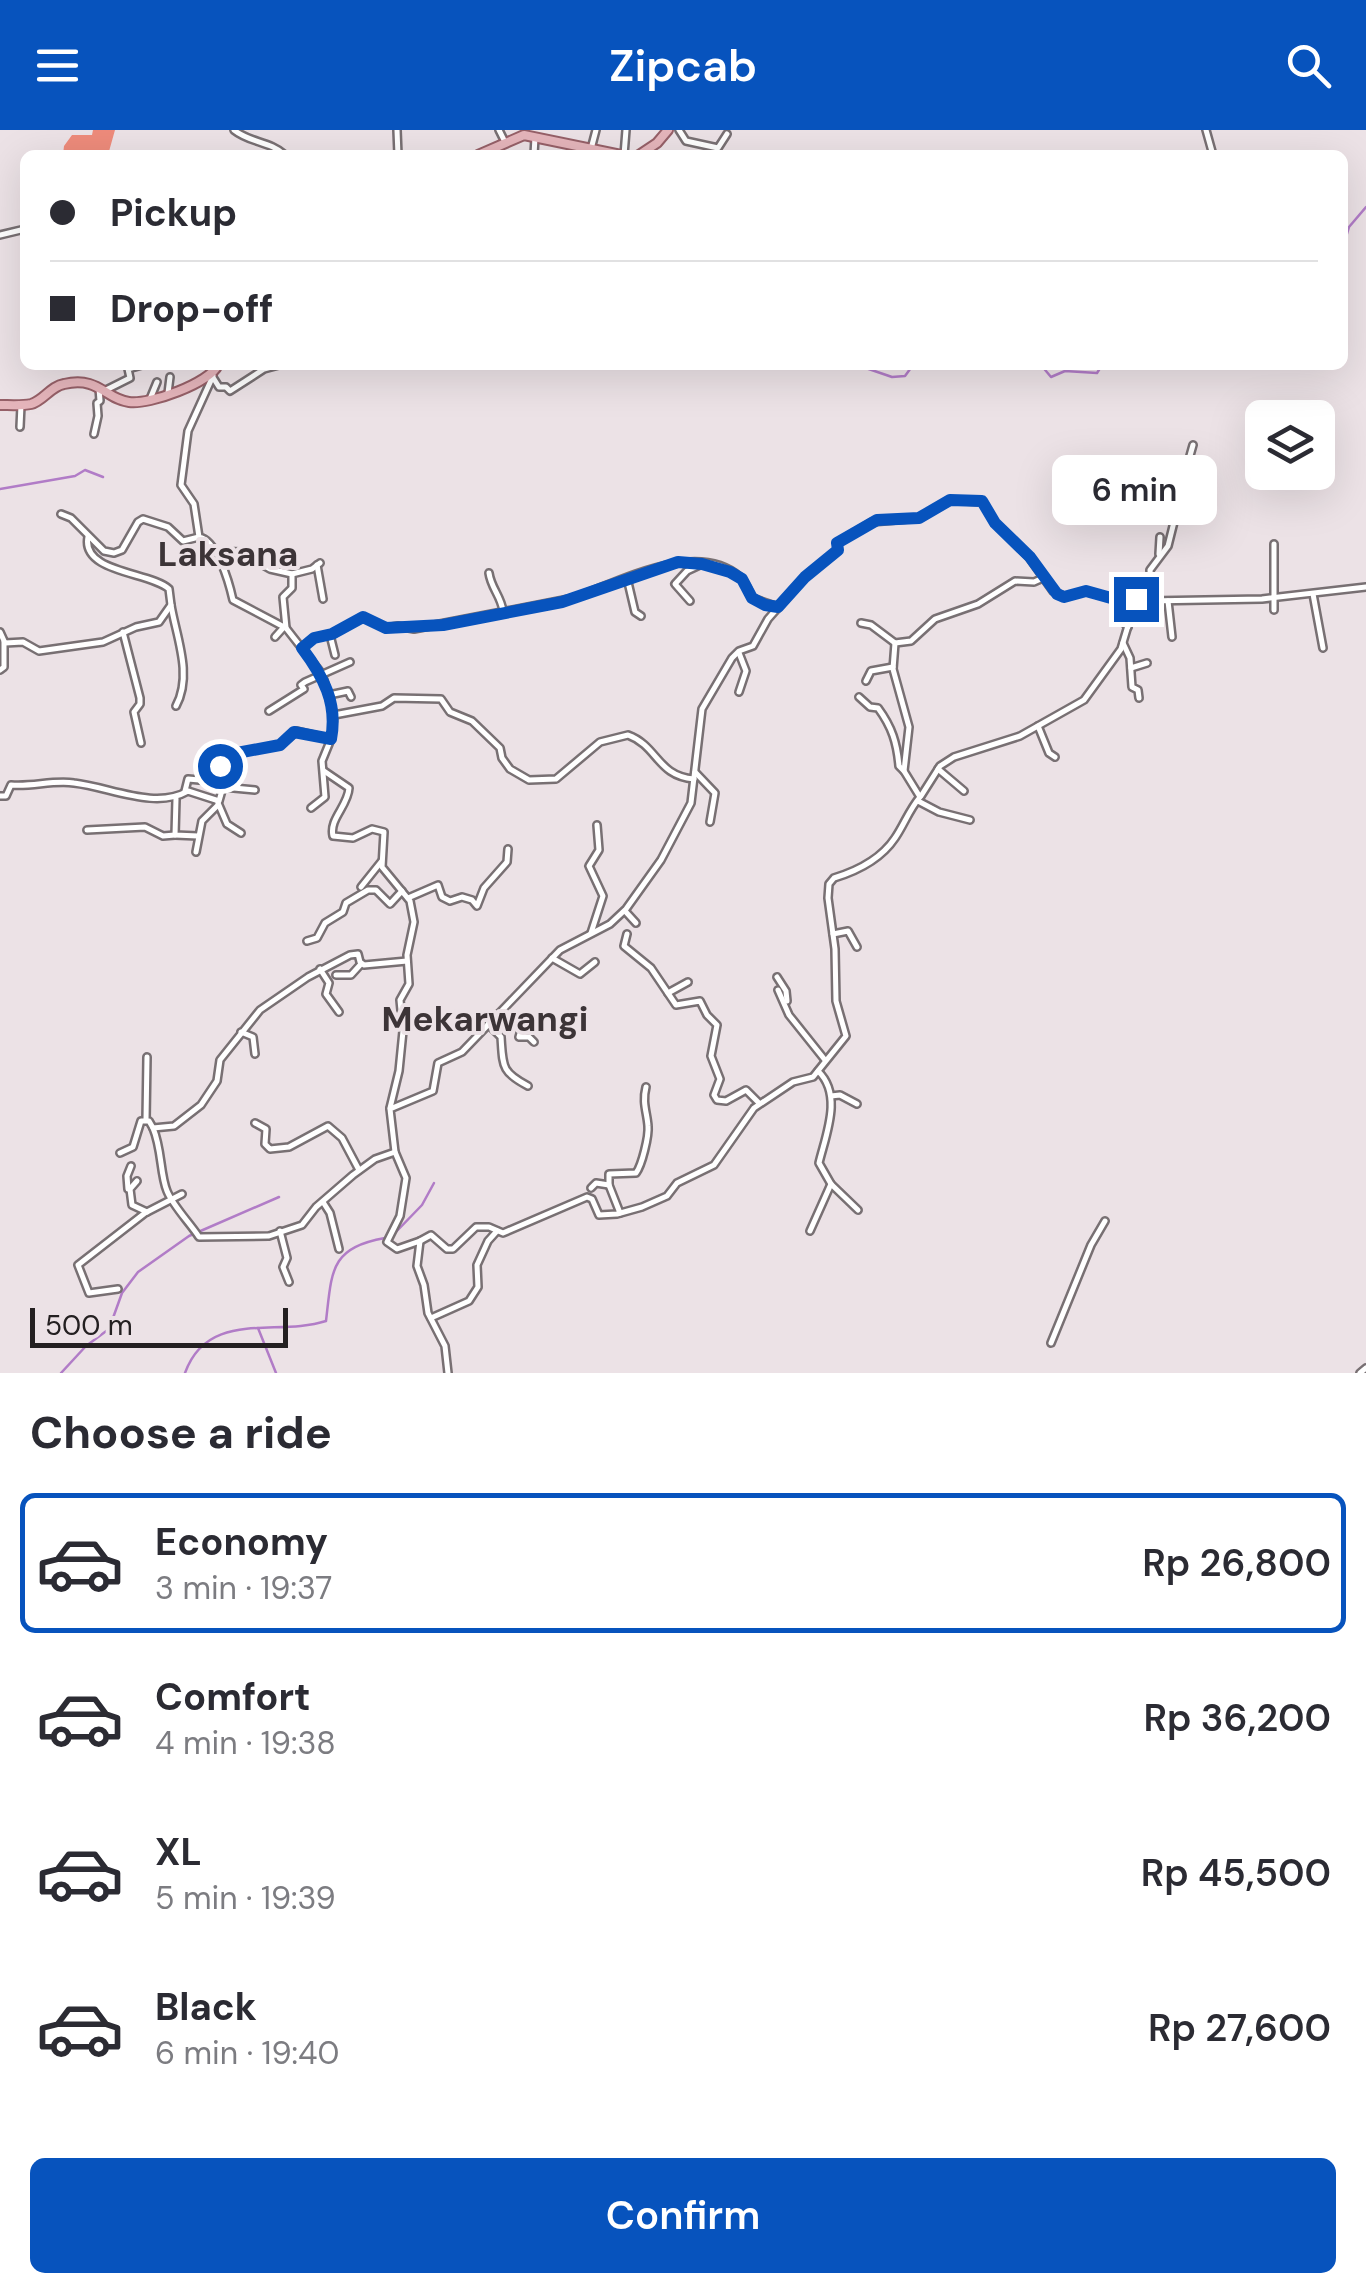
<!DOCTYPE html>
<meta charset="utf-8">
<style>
:root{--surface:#fff;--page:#f7f7f7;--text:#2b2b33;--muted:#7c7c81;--line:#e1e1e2;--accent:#0753bd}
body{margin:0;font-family:"DM Sans",sans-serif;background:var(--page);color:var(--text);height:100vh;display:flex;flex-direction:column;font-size:38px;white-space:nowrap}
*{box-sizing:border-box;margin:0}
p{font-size:32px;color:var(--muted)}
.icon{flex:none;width:55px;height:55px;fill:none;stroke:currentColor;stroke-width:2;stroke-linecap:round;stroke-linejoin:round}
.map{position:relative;height:1243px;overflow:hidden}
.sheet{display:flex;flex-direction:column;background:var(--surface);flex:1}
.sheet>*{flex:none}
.guide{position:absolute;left:20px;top:20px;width:1328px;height:220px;border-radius:15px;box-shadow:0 10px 40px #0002;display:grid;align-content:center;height:220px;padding:0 30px;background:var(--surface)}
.fabs{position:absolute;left:1245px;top:270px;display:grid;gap:20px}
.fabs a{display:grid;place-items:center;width:90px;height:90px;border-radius:15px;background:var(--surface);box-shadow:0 10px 40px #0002;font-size:50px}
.scale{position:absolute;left:30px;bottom:25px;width:258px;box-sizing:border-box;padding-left:10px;border:5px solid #242021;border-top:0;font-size:28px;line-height:35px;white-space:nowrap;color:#242021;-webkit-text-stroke:8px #ece2e6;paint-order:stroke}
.end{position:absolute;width:45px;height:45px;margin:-22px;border:12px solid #0753bd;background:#fff;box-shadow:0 0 0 5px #fff}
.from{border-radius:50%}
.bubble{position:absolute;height:70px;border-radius:15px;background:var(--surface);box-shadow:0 10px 40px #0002;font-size:32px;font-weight:600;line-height:70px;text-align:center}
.guide b{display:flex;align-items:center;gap:35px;height:95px;font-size:38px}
.guide b+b{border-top:2px solid var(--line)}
.guide i{width:25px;height:25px;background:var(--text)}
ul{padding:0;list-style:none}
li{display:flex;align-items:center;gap:30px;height:140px;margin:0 20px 15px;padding:0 10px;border:5px solid transparent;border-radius:15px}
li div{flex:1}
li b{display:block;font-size:38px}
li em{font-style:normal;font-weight:600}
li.on{border-color:var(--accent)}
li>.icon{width:90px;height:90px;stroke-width:1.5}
h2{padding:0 30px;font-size:45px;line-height:120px}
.action{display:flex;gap:20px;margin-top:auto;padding:20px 30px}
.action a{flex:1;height:115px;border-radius:15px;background:var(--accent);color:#fff;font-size:40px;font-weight:600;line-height:115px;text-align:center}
header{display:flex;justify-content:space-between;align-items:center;height:130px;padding:0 30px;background:var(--accent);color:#fff;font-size:45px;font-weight:600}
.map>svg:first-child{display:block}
</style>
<header><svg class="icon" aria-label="menu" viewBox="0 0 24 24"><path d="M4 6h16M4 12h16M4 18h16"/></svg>Zipcab<svg class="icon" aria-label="search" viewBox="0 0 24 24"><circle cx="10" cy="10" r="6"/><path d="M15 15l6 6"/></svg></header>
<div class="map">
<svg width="1366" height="1243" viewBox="0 0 1366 1243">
<rect width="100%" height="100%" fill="#ece2e6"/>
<!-- forest -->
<path fill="#ee8b7b" d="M93 0H115L108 25H63L64 16 72 5H92Z"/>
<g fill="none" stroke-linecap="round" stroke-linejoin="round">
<!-- stream -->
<g stroke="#b17cc7" stroke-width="2.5">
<path d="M1342 121 1349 97 1366 77"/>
<path d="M857 235 892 247 905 246 913 235"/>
<path d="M1041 235 1051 247 1065 241 1097 243 1102 235"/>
<path d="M0 359 75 346 85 340 103 347"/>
<path d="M393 1105 422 1075 434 1053"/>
<path d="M258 1198 276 1243"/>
<path d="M61 1243 86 1216 109 1199 122 1163 138 1142 189 1106 279 1067"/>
<path d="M185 1243C208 1179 276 1207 326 1191 332 1140 330 1118 385 1108"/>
</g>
<!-- minor casing -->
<g stroke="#787073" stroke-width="10">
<g id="minor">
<path d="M234 0C250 13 270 11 285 25"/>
<path d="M397 0 398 25"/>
<path d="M499 0 505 12"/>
<path d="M679 0 686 11 718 18 727 4"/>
<path d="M1206 0 1213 25"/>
<path d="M591 19 596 0"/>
<path d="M534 25 535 7"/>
<path d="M624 25 626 0"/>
<path d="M0 105 25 99"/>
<path d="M213 246 188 301 181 355 194 374 199 407C217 410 229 452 233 470L286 498 322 544 334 585 331 609 322 631 325 667 311 678"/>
<path d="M214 249 219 257H226L230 261 264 239 279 235"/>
<path d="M106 260 130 248 128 239 142 235"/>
<path d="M168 263 170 247"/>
<path d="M150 269 157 252"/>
<path d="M20 297 21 275"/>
<path d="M94 304 98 286 97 273 100 271 99 258"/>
<path d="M61 384 71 388 104 421 114 423 122 420 138 392 143 389 168 397 183 411 199 407"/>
<path d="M1274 414V480"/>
<path d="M214 421 241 422 270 439 292 444 312 439 320 433"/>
<path d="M1159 424 1160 407"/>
<path d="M317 435 323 469"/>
<path d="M489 443C491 458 501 466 503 481"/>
<path d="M627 448 635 482 641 486"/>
<path d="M1313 464 1323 518"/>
<path d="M1157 470 1151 457 1150 440 1168 416 1174 392 1177 351 1184 347 1193 315"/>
<path d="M690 471 675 454 687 441 702 434"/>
<path d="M1168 471 1172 507"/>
<path d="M171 475C176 506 193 545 176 576"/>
<path d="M1116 484 1128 497"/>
<path d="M861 493 871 495 895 513"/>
<path d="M286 498 283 467 292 458V444"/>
<path d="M0 502 5 513 23 512 39 521 103 512 136 497 159 492 171 475 169 459C151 442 81 443 88 407"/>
<path d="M123 502 140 568V574L134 582 141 613"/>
<path d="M330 505 335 525"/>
<path d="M275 507 284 497"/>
<path d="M1123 513 1130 528 1132 557 1138 560 1139 568"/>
<path d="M302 518 314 508 333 504 363 487 386 498 398 496 414 499 574 468C619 452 696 409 740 447 746 452 749 462 752 468L778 477"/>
<path d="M739 523 746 541 739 562"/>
<path d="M1131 538 1147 533"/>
<path d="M0 540 4 537V512"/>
<path d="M866 551 871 541 893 537"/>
<path d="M329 565 348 561 351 567"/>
<path d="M859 567 870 577 878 578C892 597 897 613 899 636L904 641"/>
<path d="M269 581 304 559 301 555 305 552 350 532"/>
<path d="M334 585 382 576 394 568 441 569 450 582 472 591 500 618 502 628 510 639 529 650 556 649 600 612 628 605C658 616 657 646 694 649"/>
<path d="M1038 596 1049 623 1055 627"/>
<path d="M938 639 964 661"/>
<path d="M324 641 349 658C348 676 329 689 333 706L353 708 372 699 384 702 382 737 410 771 414 792 407 825 409 854 400 870 403 901 399 941 390 978"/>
<path d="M695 642 715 663 710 692"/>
<path d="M223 657 255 660"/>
<path d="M185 661 188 649 222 652"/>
<path d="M0 666H6L11 655C32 657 53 650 74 653 110 657 155 680 188 661L219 671 223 657 221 626 280 615 297 601 331 609"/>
<path d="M921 666 940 636 954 627 1020 606 1084 570 1121 519 1136 469"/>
<path d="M176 669 175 705 198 706"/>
<path d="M918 671 939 682 970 690"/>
<path d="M218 673 227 694 241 703"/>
<path d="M87 700 145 697 163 706 175 705"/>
<path d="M196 722 202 691 217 676"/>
<path d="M361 757 381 732"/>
<path d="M408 768 438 755 442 767 450 771 462 767 472 770 477 776 484 758 507 732 508 719"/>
<path d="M625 781 636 793"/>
<path d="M591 803 603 766 589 736 599 720 597 695"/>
<path d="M627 804 624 816 651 838 676 875 700 871 707 885 717 895 711 926 720 949 714 965 717 970 726 971 746 960 759 973"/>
<path d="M833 804 848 801 857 817"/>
<path d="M307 811 317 808 325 793 343 782 346 773 368 760H376L390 774 402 761"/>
<path d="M552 828 580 844 595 832"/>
<path d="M320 839 329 853 326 864 339 882"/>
<path d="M336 845H351L361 834"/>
<path d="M777 847 786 861 787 871"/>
<path d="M778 860 789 885 825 930"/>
<path d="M668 863 688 852"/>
<path d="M498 884 515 888 521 900 519 907H529L534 912"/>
<path d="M488 894 501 907C503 936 501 942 528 956"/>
<path d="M241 902 253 907 255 924"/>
<path d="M818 941C843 965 826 1004 819 1033L831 1054 858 1080"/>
<path d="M831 966 840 965 857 974"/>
<path d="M146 990 147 927"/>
<path d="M255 993 266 999 265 1014 270 1019 289 1017 328 996 342 1008 359 1040"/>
<path d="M395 1022 375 1029 353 1045 316 1077 302 1095 269 1106 199 1107C190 1093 173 1076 167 1061 160 1044 162 1019 153 998L174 996 201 975 217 951 220 930 260 880 308 847 350 825 358 824 360 832 364 835 407 831"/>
<path d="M120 1023 133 1017 141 991H149L153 998"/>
<path d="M137 1051 130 1059 132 1075 147 1082"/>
<path d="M591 1058 596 1053 609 1055"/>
<path d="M128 1059 127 1046 131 1036"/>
<path d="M323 1072 330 1083 339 1119"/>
<path d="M620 1083 609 1055V1044L636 1043C642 1035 649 1006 648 996 647 982 642 973 646 957"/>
<path d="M280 1101 287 1128 283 1137 289 1152"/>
<path d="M810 1101 831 1054"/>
<path d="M420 1111 431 1105 447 1119H453L476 1097H489L503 1103 587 1067 592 1069 599 1085 617 1084 642 1077 667 1066 677 1053 714 1035 754 978 793 952 813 947 846 906 836 871 835 819 828 768 829 754 834 748C857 741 881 729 895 708 904 695 909 680 920 667L904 641 909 597 893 539 895 513 911 511 935 489 978 474 1015 451 1034 452 1043 448"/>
<path d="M118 1159 89 1163 78 1135 145 1083 182 1064"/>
<path d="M431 1188 469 1171 478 1157 477 1135 488 1111 497 1101"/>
<path d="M1051 1213 1091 1115 1105 1091"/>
<path d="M448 1243 445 1216 428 1183 424 1155 417 1136 420 1111 397 1119 387 1112 400 1086 406 1048 395 1022 390 979 433 961 438 933 462 922 560 820 610 794 626 779 661 730 691 673 702 579 732 528 739 521 753 516 768 489 805 447 838 420 837 413 872 392 919 388 951 370 983 372 995 393 1029 427 1053 461 1065 467 1086 461 1108 467 1148 471 1262 469 1366 457"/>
<path d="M1360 1243 1366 1238"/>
</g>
</g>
<!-- major casing -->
<g stroke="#966068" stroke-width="12">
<g id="major">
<path d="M478 25 524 5 621 25"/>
<path d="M639 25 657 13 668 0"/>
<path d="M0 275C9 275 22 276 31 274 43 271 51 256 64 254 99 246 105 269 129 272 150 275 209 253 218 235"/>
</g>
</g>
<!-- minor -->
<use href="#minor" stroke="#fff" stroke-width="5"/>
<!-- major -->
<use href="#major" stroke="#e5b5bb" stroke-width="8"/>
</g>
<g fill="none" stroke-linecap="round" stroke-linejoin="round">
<!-- route -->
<path stroke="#0753bd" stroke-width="12" d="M220 636 221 626 280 615 294 602 331 609C338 573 323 546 302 518L314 508 332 504 363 487 386 498 443 495 562 472 678 432 702 434 730 442 742 449 752 468 765 475 778 477 805 447 838 420 837 413 877 390 919 388 950 370 982 371 995 393 1030 427 1057 464 1064 467 1086 461 1111 468 1136 469"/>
</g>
<g text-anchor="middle" stroke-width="8" stroke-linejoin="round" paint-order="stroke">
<!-- quarter labels -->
<g font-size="35" font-weight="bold" fill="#3c3437" stroke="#ece2e6">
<text x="228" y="436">Laksana</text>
<text x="485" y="901">Mekarwangi</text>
</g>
</g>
</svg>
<div class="fabs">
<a><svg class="icon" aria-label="layers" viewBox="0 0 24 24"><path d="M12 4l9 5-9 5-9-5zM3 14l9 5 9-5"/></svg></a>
</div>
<div class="scale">500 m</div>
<i class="end from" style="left:220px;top:636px"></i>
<i class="end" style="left:1136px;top:469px"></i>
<div class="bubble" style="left:1052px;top:325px;width:165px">6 min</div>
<div class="guide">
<b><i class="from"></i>Pickup</b>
<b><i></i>Drop-off</b>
</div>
</div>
<section class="sheet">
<h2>Choose a ride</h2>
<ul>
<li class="on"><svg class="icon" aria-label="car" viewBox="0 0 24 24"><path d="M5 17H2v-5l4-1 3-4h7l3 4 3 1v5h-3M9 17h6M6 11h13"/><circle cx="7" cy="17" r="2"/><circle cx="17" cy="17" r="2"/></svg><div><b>Economy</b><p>3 min · 19:37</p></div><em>Rp 26,800</em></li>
<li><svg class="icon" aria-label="car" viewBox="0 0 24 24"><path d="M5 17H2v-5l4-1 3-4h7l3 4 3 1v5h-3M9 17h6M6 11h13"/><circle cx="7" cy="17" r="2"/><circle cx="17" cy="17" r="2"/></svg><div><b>Comfort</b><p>4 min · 19:38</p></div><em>Rp 36,200</em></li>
<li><svg class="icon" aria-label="car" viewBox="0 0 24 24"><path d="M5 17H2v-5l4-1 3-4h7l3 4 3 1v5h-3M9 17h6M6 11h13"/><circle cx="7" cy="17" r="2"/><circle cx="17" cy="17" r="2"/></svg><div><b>XL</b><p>5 min · 19:39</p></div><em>Rp 45,500</em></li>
<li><svg class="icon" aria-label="car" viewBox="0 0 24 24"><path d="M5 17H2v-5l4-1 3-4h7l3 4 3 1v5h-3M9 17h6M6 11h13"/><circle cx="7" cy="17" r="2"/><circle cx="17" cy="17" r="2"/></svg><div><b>Black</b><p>6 min · 19:40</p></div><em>Rp 27,600</em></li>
</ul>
<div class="action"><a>Confirm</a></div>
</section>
